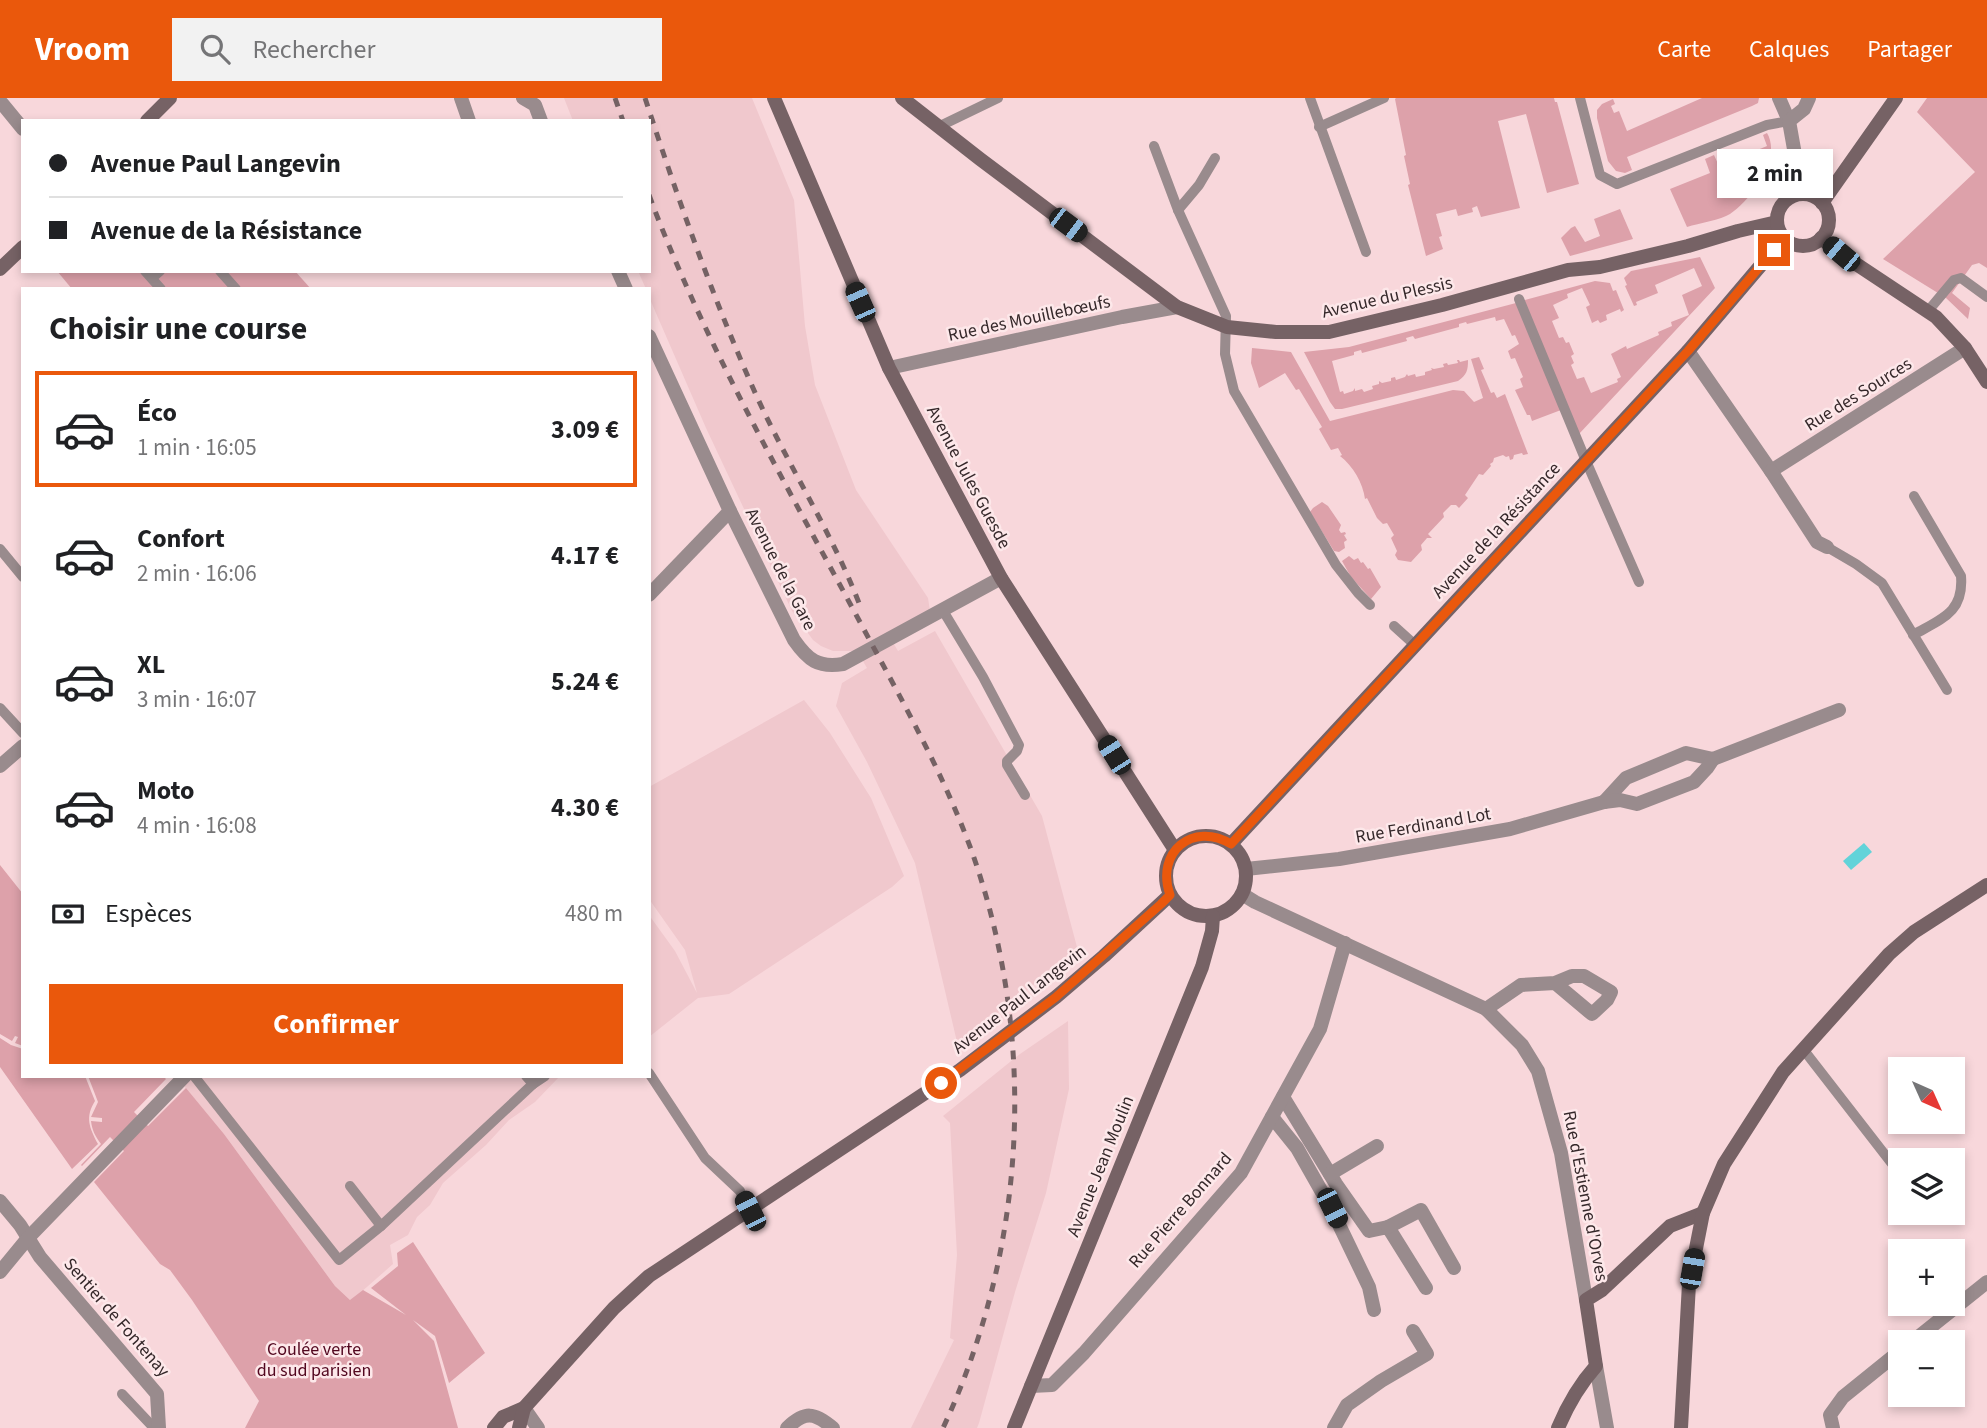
<!DOCTYPE html>
<html lang="fr">
<meta charset="utf-8">
<style>
:root{--surface:#fff;--page:#f2f2f2;--text:#202124;--muted:#757577;--line:#e0e0e0;--accent:#ea580c}
body{margin:0;font-family:"Source Sans 3",sans-serif;background:var(--page);color:var(--text);height:100vh;display:flex;flex-direction:column;font-size:26px;white-space:nowrap}
*{box-sizing:border-box;margin:0}
p{font-size:23px;color:var(--muted)}
.icon{flex:none;width:38px;height:38px;fill:none;stroke:currentColor;stroke-width:2;stroke-linecap:round;stroke-linejoin:round}
.map{position:relative;flex:1;overflow:hidden}
.sheet{position:absolute;left:21px;top:189px;width:630px;height:791px;display:flex;flex-direction:column;background:var(--surface);border-radius:0px;box-shadow:0 4px 10px #0003}
.sheet>*{flex:none}
.top-card{position:absolute;left:21px;top:21px;width:630px;height:154px;border-radius:0px;box-shadow:0 4px 10px #0003;display:grid;align-content:center;height:154px;padding:0 28px;background:var(--surface)}
.needle{width:46px;rotate:135deg}
.fabs{position:absolute;left:1888px;top:959px;display:grid;gap:14px}
.fabs a{display:grid;place-items:center;width:77px;height:77px;border-radius:0px;background:var(--surface);box-shadow:0 4px 10px #0003;font-size:35px}
.end{position:absolute;width:32px;height:32px;margin:-16px;border:9px solid #ea580c;background:#fff;box-shadow:0 0 0 4px #fff}
.from{border-radius:50%}
.bubble{position:absolute;height:49px;border-radius:0px;background:var(--surface);box-shadow:0 4px 10px #0003;font-size:23px;font-weight:700;line-height:49px;text-align:center}
.car{position:absolute;width:21px;height:42px;margin:-21px -10px;border-radius:9px;box-shadow:0 0 5px 2px #0007;background:linear-gradient(#222 24%,#8ab4d8 0 40%,#222 0 76%,#8ab4d8 0 86%,#222 0)}
.top-card b{display:flex;align-items:center;gap:24px;height:66px;font-size:26px}
.top-card b+b{border-top:2px solid var(--line)}
.top-card i{width:18px;height:18px;background:var(--text)}
ul{padding:0;list-style:none}
li{display:flex;align-items:center;gap:21px;height:116px;margin:0 14px 10px;padding:0 14px;border:4px solid transparent;border-radius:0px}
li div{flex:1}
li b{display:block;font-size:26px}
li em{font-style:normal;font-weight:700}
li.selected{border-color:var(--accent)}
li>.icon{width:63px;height:63px;stroke-width:1.5}
h2{padding:0 28px;font-size:32px;line-height:84px}
.pay{display:flex;align-items:center;gap:18px;height:77px;padding:0 28px;font-size:26px}
.pay p{margin-inline-start:auto}
.action{display:flex;gap:14px;margin-top:auto;padding:14px 28px}
.action a{flex:1;height:80px;border-radius:0px;background:var(--accent);color:#fff;font-size:28px;font-weight:700;line-height:80px;text-align:center}
header{display:flex;align-items:center;gap:42px;box-sizing:border-box;height:98px;padding:0 35px;background:var(--accent);color:#fff}
header strong{font-size:33px}
nav{display:flex;gap:38px;margin-inline-start:auto;font-size:24px}
.search{width:490px;height:63px;background:var(--page);display:flex;align-items:center;gap:18px;box-sizing:border-box;padding:0 24px;border-radius:0px;color:var(--muted);font-size:26px}
.map>svg:first-child{display:block}
</style>
<header>
<strong>Vroom</strong>
<div class="search"><svg class="icon" aria-label="search" viewBox="0 0 24 24"><circle cx="10" cy="10" r="6"/><path d="M15 15l6 6"/></svg>Rechercher</div>
<nav><a>Carte</a><a>Calques</a><a>Partager</a></nav>
</header>
<div class="map">
<svg width="1987" height="1330" viewBox="0 0 1987 1330">
<rect width="100%" height="100%" fill="#f8d7db"/>
<!-- built -->
<g fill="#f0c8cd">
<path d="M564 0H752L794 102 805 228 815 287 856 392 928 500 930 513 888 536 898 553 935 533 1042 718 1077 849 1016 902 957 944 915 765 867 664 836 608 842 585 867 570 857 553H833L821 548 813 542 792 513 706 330 649 199V191H646L638 173H649V23H573Z"/>
<path d="M804 602 830 635 871 700 904 778 892 789 729 896 698 900 649 939V817L675 853 697 895 685 852 649 801V689Z"/>
<path d="M1068 923 1069 991 1046 1095 1015 1194 979 1325 977 1330H911L954 1242 950 1240 957 1157 950 1025 943 1018 1020 956Z"/>
<path d="M185 978H560L535 1004 509 1022 486 1047 443 1085 430 1107 417 1119 408 1137 390 1147 393 1166 351 1203 335 1188 224 1036 180 983Z"/>
</g>
<!-- green -->
<g fill="#dda1aa">
<path d="M1396 0H1554L1555 4H1557L1579 86 1547 95 1526 16 1498 23 1520 110 1481 119 1477 108 1472 110 1473 114 1458 118 1456 111 1436 116 1442 138 1439 139 1443 151 1426 158 1408 87 1410 86 1404 58 1406 57 1395 1Z"/>
<path d="M1702 0H1759L1758 5 1752 8 1627 59 1632 72 1625 75 1616 73 1608 63 1597 20V12L1602 6 1613 1 1615 6 1611 8 1614 15 1619 13 1627 33Z"/>
<path d="M1927 0H1987V170L1979 165 1972 167 1952 195 1970 210 1968 221 1946 200 1883 161 1975 74 1917 14Z"/>
<path d="M1767 35C1782 60 1752 101 1730 116 1721 122 1699 125 1687 129L1670 91 1710 75 1705 61 1714 57 1719 68 1767 48 1763 37Z"/>
<path d="M1620 111 1633 141 1570 158 1561 140 1571 130 1575 128 1585 144 1600 138 1594 121Z"/>
<path d="M1700 159 1715 190 1579 336 1521 203 1595 183 1610 185 1613 193 1616 192 1624 212 1621 214 1620 211 1606 217 1607 222 1600 225 1598 222 1592 225 1586 209 1590 207 1582 190 1567 196 1568 200 1553 207 1559 220 1552 223 1559 240 1563 239 1566 245 1569 244 1574 256 1571 258 1574 265 1571 267 1577 281 1584 279 1591 295 1618 284 1617 281 1621 279 1611 256 1626 248 1627 251 1659 237 1658 234 1672 228 1671 224 1689 217 1682 197 1702 188 1694 170 1655 187 1658 195 1636 204 1637 207 1634 208 1625 188 1627 187 1624 180 1631 173Z"/>
<path d="M57 173H295L311 191H72Z"/>
<path d="M1516 205 1561 312 1532 323 1530 317H1527L1515 292 1523 289 1520 281 1523 279 1515 260 1511 261 1508 253 1519 246 1515 237 1512 238 1504 221 1496 223 1495 219 1467 226 1466 224 1459 226V229L1415 241 1413 238 1406 240 1407 243 1362 255 1361 252 1354 254V257L1332 263 1340 294 1343 293 1344 296 1353 293 1355 290V293L1362 291 1364 294 1373 291 1372 288 1379 286V283L1382 285 1391 283V280L1395 279 1396 282 1405 279 1407 276 1408 278 1415 276 1416 279 1425 277V274L1432 272 1431 270 1434 271 1444 269 1443 266 1447 265 1448 267 1458 265 1457 262H1459L1460 264 1468 262C1468 272 1467 277 1458 283L1342 311H1335L1330 304 1304 254 1349 249Z"/>
<path d="M1252 250 1291 254 1330 323 1453 292 1464 293 1474 304 1483 300 1471 261 1479 259 1484 271 1481 272 1491 295 1494 294 1497 300 1505 296 1528 356 1523 357 1522 355 1514 357 1513 361 1510 362 1509 358 1506 359 1503 357 1494 360 1493 364 1490 366 1491 368 1483 377 1479 376 1465 397 1468 400 1459 410 1456 407H1451L1443 415 1444 419 1428 436 1432 440H1427L1421 447 1422 452 1411 464 1398 462 1395 457 1397 453 1391 440 1394 437 1387 425 1383 426 1377 420 1367 400 1365 401C1363 385 1353 368 1340 358L1342 357 1338 350 1331 352 1319 331 1322 329 1299 291 1296 292 1285 275 1259 290 1251 265Z"/>
<path d="M1322 404 1328 408 1341 427 1339 432 1341 435 1345 434 1346 436 1344 437 1347 442 1344 444 1345 450 1339 454 1334 453 1310 414 1313 410Z"/>
<path d="M1349 458 1354 462 1358 460 1361 465 1363 464 1368 471 1370 470 1381 489 1371 501 1351 479 1342 463Z"/>
<path d="M0 767 23 796V948L15 945 18 939 15 938 12 943 0 936Z"/>
<path d="M0 940 11 947 23 951V978H85L95 1003C85 1019 89 1029 98 1046L72 1071 0 969Z"/>
<path d="M88 978H163L166 981 134 1014 148 1028 186 990 224 1036 335 1188 350 1202 363 1192 406 1217 371 1190 398 1168 397 1155 413 1144 485 1255 449 1285 435 1238 413 1222 434 1243 458 1330H245L259 1303 192 1202 170 1172 160 1166 94 1084 124 1053 110 1039 82 1068 81 1067 101 1046C95 1038 92 1032 91 1023L102 1024V1020L91 1019 98 1004Z"/>
</g>
<!-- water -->
<path fill="#62d3d9" d="M1864 745 1872 754 1851 772 1843 763Z"/>
<g fill="none" stroke-linecap="round" stroke-linejoin="round">
<!-- lane -->
<g stroke="#998b8d" stroke-width="10">
<path d="M1310 0 1366 154"/>
<path d="M1580 0 1600 77 1617 86 1767 27 1789 23"/>
<path d="M940 28 998 0"/>
<path d="M1319 29 1384 0"/>
<path d="M1154 48 1178 112 1226 218 1225 256 1234 293 1336 467 1358 495 1370 507"/>
<path d="M1178 112 1199 87 1215 60"/>
<path d="M145 173 161 191"/>
<path d="M220 173 236 191"/>
<path d="M152 180 160 173"/>
<path d="M1519 201 1586 363 1639 484"/>
<path d="M1928 213 1954 182 1961 180 1987 199"/>
<path d="M1827 449 1856 466 1882 485 1947 592"/>
<path d="M0 451 23 479"/>
<path d="M942 511 983 579 1019 647 1017 653 1007 663V667L1025 697"/>
<path d="M1394 528 1415 547"/>
<path d="M1913 537C1941 521 1964 515 1961 478L1914 398"/>
<path d="M0 610 23 635"/>
<path d="M1803 951 1900 1076"/>
<path d="M649 975 705 1060 740 1093 749 1113"/>
<path d="M194 978 339 1162 381 1128"/>
<path d="M533 986 545 978"/>
<path d="M350 1088 381 1128 533 986 526 978"/>
<path d="M122 1296 154 1330"/>
</g>
<!-- street -->
<g stroke="#998b8d" stroke-width="14">
<path d="M461 0 469 23"/>
<path d="M523 0 535 7 541 23"/>
<path d="M1779 0 1789 23"/>
<path d="M0 3 23 31"/>
<path d="M1802 96 1789 23 1804 11 1809 0"/>
<path d="M618 173 626 191"/>
<path d="M649 238 730 413 794 542C808 562 818 570 843 566L1001 480"/>
<path d="M1688 253 1771 373 1965 250"/>
<path d="M889 270 1122 219 1177 209"/>
<path d="M1771 373 1817 444 1827 449"/>
<path d="M649 497 730 413"/>
<path d="M0 668 23 648"/>
<path d="M1604 704 1626 680 1686 655 1713 661 1839 612"/>
<path d="M1246 771 1339 761 1510 731 1604 704 1620 702 1637 706 1694 684 1707 670 1713 661"/>
<path d="M1242 796 1255 804 1486 911 1522 947 1538 973 1561 1055 1586 1202"/>
<path d="M1486 911 1521 887 1555 885 1572 878H1584L1611 894 1607 902 1592 916 1555 885"/>
<path d="M1283 999 1336 1086 1369 1133 1388 1129 1426 1190"/>
<path d="M1272 1019 1297 1050 1331 1110 1369 1189 1374 1212"/>
<path d="M1330 1076 1377 1048"/>
<path d="M0 1103 20 1127 40 1159 157 1296 159 1330"/>
<path d="M1388 1129 1421 1112 1454 1170"/>
<path d="M0 1174 28 1140 185 978"/>
<path d="M1912 1244 1987 1184"/>
<path d="M1596 1268 1607 1330"/>
<path d="M1031 1288 1052 1287 1084 1255 1241 1075 1320 931 1345 845"/>
<path d="M524 1310 538 1330"/>
<path d="M787 1330C805 1313 814 1314 833 1330"/>
<path d="M1334 1330 1347 1307 1381 1283 1427 1256 1413 1233"/>
<path d="M1833 1330 1830 1317 1843 1299 1900 1253"/>
</g>
<!-- secondary -->
<g stroke="#766265" stroke-width="14">
<path d="M774 0 889 270 1001 480 1175 752"/>
<path d="M902 0 980 61 1177 209 1227 229 1276 234H1329L1442 207 1568 172 1600 169 1688 148 1738 133 1777 124"/>
<path d="M147 23 170 0"/>
<circle cx="1803" cy="122" r="26"/>
<path d="M1822 105 1896 0"/>
<path d="M1821 140 1841 156 1936 219 1965 250 1987 284"/>
<path d="M0 171 23 149"/>
<circle cx="1206" cy="778" r="40"/>
<path d="M1231 746 1688 253 1784 140"/>
<path d="M494 1330 503 1319 524 1310 614 1210 649 1178 960 972 1056 899 1104 858 1170 797"/>
<path d="M519 1330 524 1310"/>
<path d="M1014 1330 1202 869 1212 833 1213 818"/>
<path d="M1558 1330C1568 1306 1579 1287 1596 1268L1586 1202 1602 1192 1670 1128 1703 1115"/>
<path d="M1681 1330 1689 1186 1703 1115 1724 1066 1783 974 1889 856 1914 834 1987 787"/>
</g>
<!-- rail -->
<g stroke="#756264" stroke-width="5" stroke-dasharray="9 9" stroke-linecap="butt">
<path d="M615 0 623 23"/>
<path d="M645 0C677 98 711 195 753 290 785 363 830 430 859 505"/>
<path d="M649 97C705 247 786 386 861 526 901 601 943 674 972 754 1038 941 1027 1150 943 1330"/>
</g>
</g>
<g fill="none" stroke-linecap="round" stroke-linejoin="round">
<!-- route -->
<path stroke="#ea580c" stroke-width="9" d="M941 985 1056 899 1161 806 1170 797C1155 754 1193 723 1231 746L1688 253 1774 152"/>
</g>
<g text-anchor="middle" stroke-width="5" stroke-linejoin="round" paint-order="stroke">
<!-- street labels -->
<g font-size="18" fill="#35282a" stroke="#fde8ea">
<text transform="translate(1387 199) rotate(-13)" y="6">Avenue du Plessis</text>
<text transform="translate(1029 220) rotate(-12)" y="6">Rue des Mouillebœufs</text>
<text transform="translate(1858 296) rotate(-32)" y="6">Rue des Sources</text>
<text transform="translate(969 379) rotate(62)" y="6">Avenue Jules Guesde</text>
<text transform="translate(1496 432) rotate(-47)" y="6">Avenue de la Résistance</text>
<text transform="translate(781 471) rotate(63)" y="6">Avenue de la Gare</text>
<text transform="translate(1423 727) rotate(-10)" y="6">Rue Ferdinand Lot</text>
<text transform="translate(1019 901) rotate(-38)" y="6">Avenue Paul Langevin</text>
<text transform="translate(1100 1068) rotate(-68)" y="6">Avenue Jean Moulin</text>
<text transform="translate(1586 1098) rotate(79)" y="6">Rue d'Estienne d'Orves</text>
<text transform="translate(1180 1112) rotate(-49)" y="6">Rue Pierre Bonnard</text>
<text transform="translate(117 1219) rotate(49)" y="6">Sentier de Fontenay</text>
</g>
<!-- park labels -->
<g font-size="18" fill="#52071f" stroke="#fde8ea">
<text x="314" y="1257">Coulée verte<tspan x="314" dy="21">du sud parisien</tspan></text>
</g>
</g>
</svg>
<div class="fabs">
<a><svg class="needle" viewBox="-14 -14 28 28"><path d="M0-13l5 13h-10z" fill="#e53935"/><path d="M0 13l5-13h-10z" fill="#757577"/></svg></a>
<a><svg class="icon" aria-label="layers" viewBox="0 0 24 24"><path d="M12 4l9 5-9 5-9-5zM3 14l9 5 9-5"/></svg></a>
<a>+</a>
<a>−</a>
</div>
<i class="end from" style="left:941px;top:985px"></i>
<i class="end" style="left:1774px;top:152px"></i>
<div class="bubble" style="left:1717px;top:51px;width:116px">2 min</div>
<i class="car" style="left:1068px;top:127px;rotate:127deg"></i>
<i class="car" style="left:1841px;top:156px;rotate:310deg"></i>
<i class="car" style="left:860px;top:204px;rotate:336deg"></i>
<i class="car" style="left:1114px;top:657px;rotate:328deg"></i>
<i class="car" style="left:1332px;top:1110px;rotate:154deg"></i>
<i class="car" style="left:750px;top:1113px;rotate:333deg"></i>
<i class="car" style="left:1692px;top:1171px;rotate:10deg"></i>
<div class="top-card">
<b><i class="from"></i>Avenue Paul Langevin</b>
<b><i></i>Avenue de la Résistance</b>
</div>
<section class="sheet">
<h2>Choisir une course</h2>
<ul>
<li class="selected"><svg class="icon" aria-label="car" viewBox="0 0 24 24"><path d="M5 17H2v-5l4-1 3-4h7l3 4 3 1v5h-3M9 17h6M6 11h13"/><circle cx="7" cy="17" r="2"/><circle cx="17" cy="17" r="2"/></svg><div><b>Éco</b><p>1 min · 16:05</p></div><em>3.09 €</em></li>
<li><svg class="icon" aria-label="car" viewBox="0 0 24 24"><path d="M5 17H2v-5l4-1 3-4h7l3 4 3 1v5h-3M9 17h6M6 11h13"/><circle cx="7" cy="17" r="2"/><circle cx="17" cy="17" r="2"/></svg><div><b>Confort</b><p>2 min · 16:06</p></div><em>4.17 €</em></li>
<li><svg class="icon" aria-label="car" viewBox="0 0 24 24"><path d="M5 17H2v-5l4-1 3-4h7l3 4 3 1v5h-3M9 17h6M6 11h13"/><circle cx="7" cy="17" r="2"/><circle cx="17" cy="17" r="2"/></svg><div><b>XL</b><p>3 min · 16:07</p></div><em>5.24 €</em></li>
<li><svg class="icon" aria-label="car" viewBox="0 0 24 24"><path d="M5 17H2v-5l4-1 3-4h7l3 4 3 1v5h-3M9 17h6M6 11h13"/><circle cx="7" cy="17" r="2"/><circle cx="17" cy="17" r="2"/></svg><div><b>Moto</b><p>4 min · 16:08</p></div><em>4.30 €</em></li>
</ul>
<div class="pay"><svg class="icon" aria-label="cash" viewBox="0 0 24 24"><path d="M3 7h18v10H3z"/><circle cx="12" cy="12" r="2"/></svg>Espèces<p>480 m</p></div>
<div class="action"><a>Confirmer</a></div>
</section>
</div>
